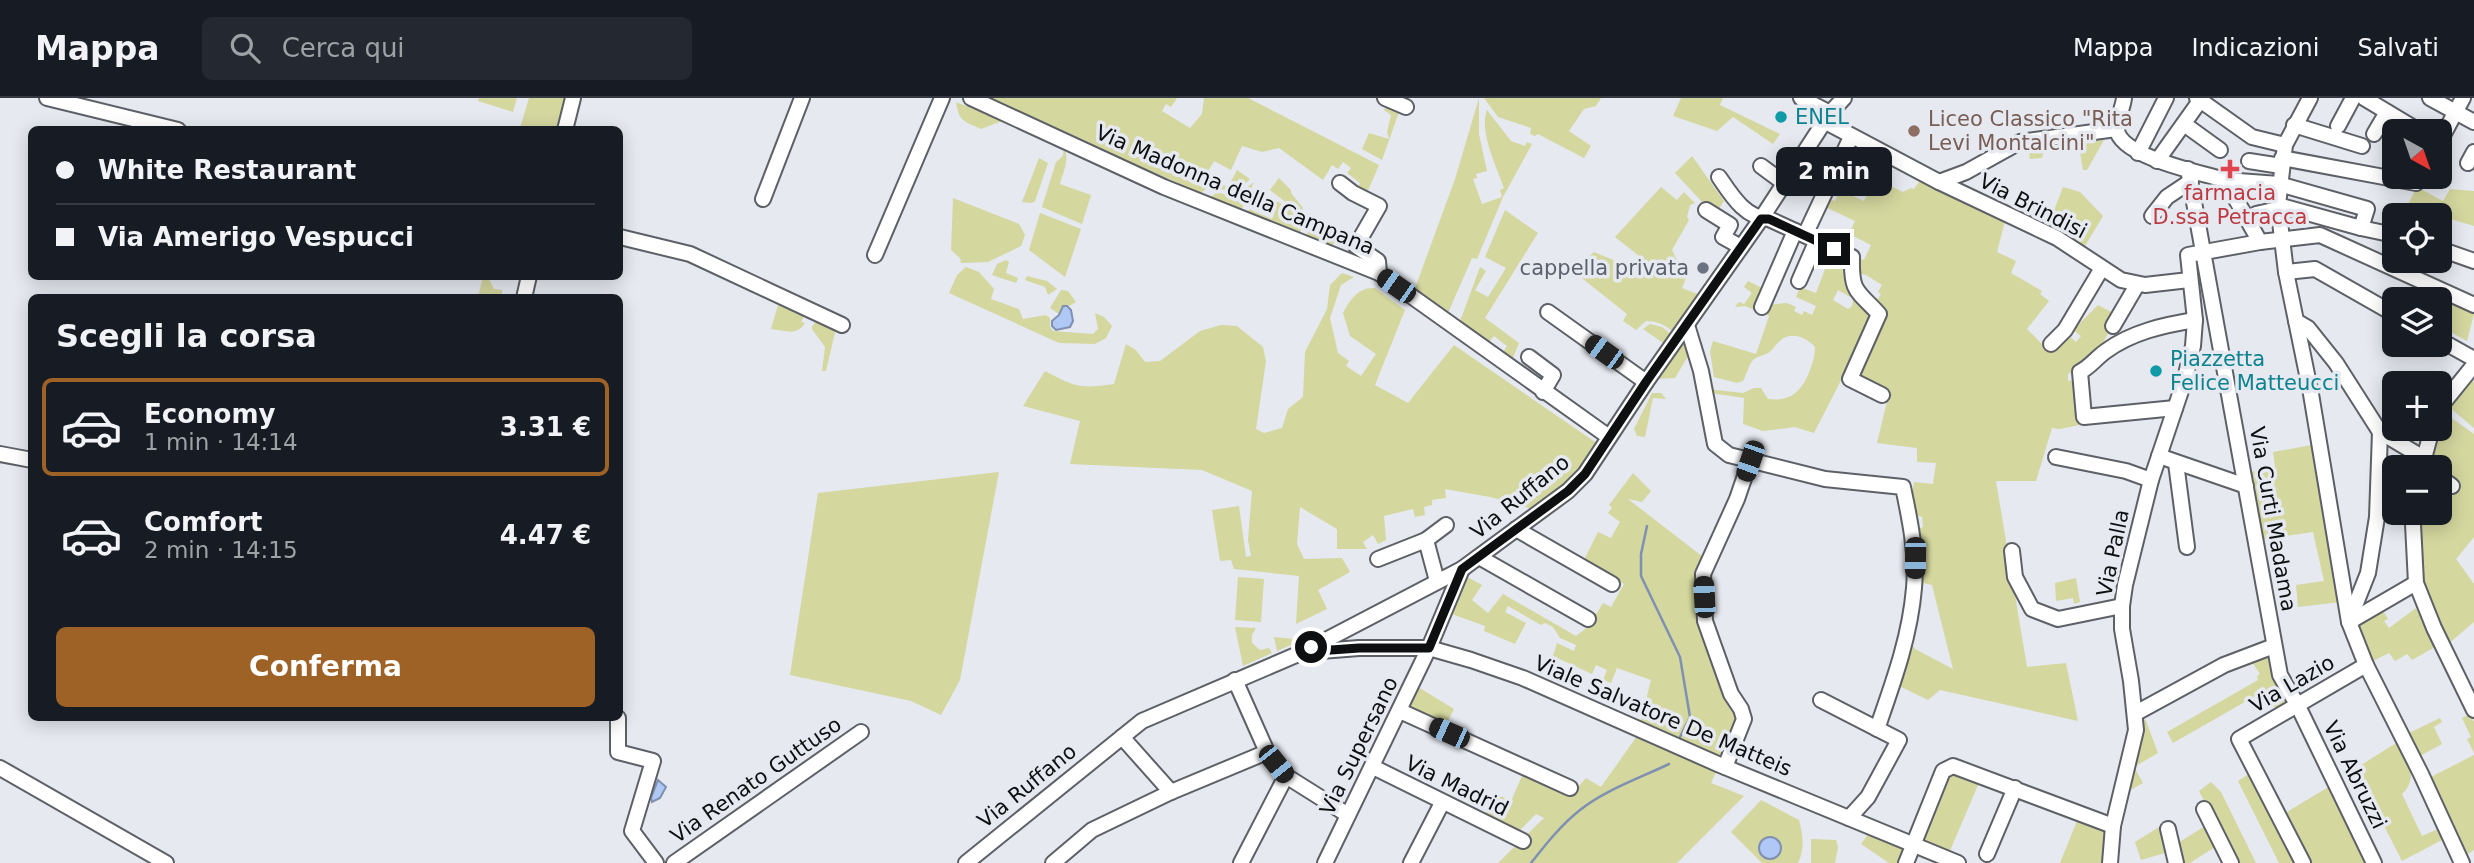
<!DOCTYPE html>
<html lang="it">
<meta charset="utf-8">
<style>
:root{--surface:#171b24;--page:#242831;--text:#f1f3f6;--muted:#9ea1a6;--line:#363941;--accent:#9f6226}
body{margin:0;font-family:"DejaVu Sans",sans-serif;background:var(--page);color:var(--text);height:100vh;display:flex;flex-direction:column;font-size:26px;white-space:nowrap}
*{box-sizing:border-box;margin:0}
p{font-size:23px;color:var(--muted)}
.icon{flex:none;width:38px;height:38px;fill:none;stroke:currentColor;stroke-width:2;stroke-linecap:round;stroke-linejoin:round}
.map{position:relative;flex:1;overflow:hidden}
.drawer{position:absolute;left:28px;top:196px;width:595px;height:427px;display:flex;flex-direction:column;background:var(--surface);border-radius:10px;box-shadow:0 4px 18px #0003}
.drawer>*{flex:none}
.top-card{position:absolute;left:28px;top:28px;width:595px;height:154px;border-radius:10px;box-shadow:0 4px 18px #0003;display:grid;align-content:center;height:154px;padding:0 28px;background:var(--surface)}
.needle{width:46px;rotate:140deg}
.tools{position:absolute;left:2382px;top:21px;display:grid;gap:14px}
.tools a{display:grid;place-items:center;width:70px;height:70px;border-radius:10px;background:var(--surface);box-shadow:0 4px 18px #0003;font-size:35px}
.end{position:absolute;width:32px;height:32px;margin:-16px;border:9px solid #0e0f11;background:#fff;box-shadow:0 0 0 4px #fff}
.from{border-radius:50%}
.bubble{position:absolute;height:49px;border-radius:10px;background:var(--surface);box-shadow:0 4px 18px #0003;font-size:23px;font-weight:600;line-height:49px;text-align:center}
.car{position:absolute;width:21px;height:42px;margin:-21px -10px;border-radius:9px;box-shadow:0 0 5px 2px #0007;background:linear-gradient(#222 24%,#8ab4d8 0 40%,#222 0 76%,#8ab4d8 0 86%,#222 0)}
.top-card b{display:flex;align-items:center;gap:24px;height:66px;font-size:26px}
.top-card b+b{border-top:2px solid var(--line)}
.top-card i{width:18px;height:18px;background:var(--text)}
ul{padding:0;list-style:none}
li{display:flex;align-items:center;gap:21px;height:98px;margin:0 14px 10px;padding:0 14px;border:4px solid transparent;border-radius:10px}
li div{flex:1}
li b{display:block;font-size:26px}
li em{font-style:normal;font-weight:600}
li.active{border-color:var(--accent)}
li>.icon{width:63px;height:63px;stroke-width:1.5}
h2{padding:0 28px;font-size:32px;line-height:84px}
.primary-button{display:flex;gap:14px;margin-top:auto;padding:14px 28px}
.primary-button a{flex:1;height:80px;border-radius:10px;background:var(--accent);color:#fff;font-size:28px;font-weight:600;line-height:80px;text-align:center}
header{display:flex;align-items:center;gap:42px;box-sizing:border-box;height:98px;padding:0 35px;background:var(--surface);border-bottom:2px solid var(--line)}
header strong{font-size:33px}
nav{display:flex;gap:38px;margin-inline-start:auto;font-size:24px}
.search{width:490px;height:63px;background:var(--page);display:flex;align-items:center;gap:18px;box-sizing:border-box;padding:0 24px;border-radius:10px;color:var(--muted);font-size:26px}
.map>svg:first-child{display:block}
</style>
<header>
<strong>Mappa</strong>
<div class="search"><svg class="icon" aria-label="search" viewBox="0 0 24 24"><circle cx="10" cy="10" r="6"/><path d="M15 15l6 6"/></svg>Cerca qui</div>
<nav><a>Mappa</a><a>Indicazioni</a><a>Salvati</a></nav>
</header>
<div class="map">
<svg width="2474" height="765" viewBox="0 0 2474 765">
<rect width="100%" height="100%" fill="#e6e9f0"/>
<!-- green -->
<g fill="#d4d79e">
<path d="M479 0H517L513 14 478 3Z"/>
<path d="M529 0H567L559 31 520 30Z"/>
<path d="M983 0H1177L1171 9 1166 6 1162 13 1190 30 1202 16 1204 0H1248L1379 67 1367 95 1357 91 1360 85 1347 75 1351 70 1343 64 1338 71 1332 67 1323 82 1279 50 1262 54 1242 48 1231 72 1214 63 1206 77 1216 83 1201 95Z"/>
<path d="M1479 0V36L1487 73 1476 76 1477 80 1473 81 1482 106 1502 99 1500 92 1504 90C1496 68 1479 33 1487 12L1511 43 1525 48 1527 44 1532 46 1503 99 1477 161 1472 160 1447 217 1414 193 1455 81Z"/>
<path d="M1484 0H1601L1596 8 1584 11 1569 33 1591 48 1584 60 1538 36 1535 38 1530 36 1531 30 1498 19Z"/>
<path d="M1681 0H1723L1720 7 1780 36 1773 46 1733 19 1717 33 1673 18Z"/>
<path d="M956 4 1002 23 981 31C964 23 959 24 956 4Z"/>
<path d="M1387 6 1400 11 1382 62 1362 51 1369 35 1389 41 1387 34 1391 17 1384 12Z"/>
<path d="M2104 42 2087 72H2083L2079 48 2044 52 2042 60 2030 61 2028 50Z"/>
<path d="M1064 50C1070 62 1063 74 1060 86L1091 97 1082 126 1042 109 1056 64 1063 58Z"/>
<path d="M1692 58 1724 103 1717 114 1704 106 1675 75Z"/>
<path d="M1039 60 1048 65 1035 103 1032 105 1022 104Z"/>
<path d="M1237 72 1250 81 1236 95 1214 89 1218 85 1228 89Z"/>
<path d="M1865 75 1903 94 1911 90 1914 91 1921 81 2005 123 1997 154 2016 163 2011 175 2042 193 2040 196 2049 203 2027 231 2049 253 2068 237 2076 244 2081 238 2073 232 2098 207 2117 217 2095 261 2068 276V283L2076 282 2079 327 2060 331 2052 330 2036 383H1996L2027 569 2066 565 2078 623 1940 592 1928 602 1899 588 1911 545 1915 551 1953 571 1932 487 1923 485 1918 431 1923 429 1922 419 1916 417 1912 399 1914 384 1933 386 1936 365 1917 364V350L1877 345 1889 295 1858 282 1856 276 1884 214 1858 189 1878 201 1881 196 1878 194 1882 187 1866 177 1856 175 1857 159 1864 162 1871 147 1849 136 1855 123 1821 107 1825 99 1835 103 1840 92 1864 103 1871 89 1861 84Z"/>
<path d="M1279 80 1291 92V95L1303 110 1302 113 1310 117 1314 127 1336 141 1332 148 1307 139 1309 127 1305 119 1270 92Z"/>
<path d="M1254 84 1241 113 1209 100 1218 94 1233 100Z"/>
<path d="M1661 89 1677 102 1684 94 1695 105 1690 107 1687 119 1689 122 1672 152 1680 168 1689 173 1682 190 1700 197 1674 235C1667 227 1656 223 1646 223L1636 232 1623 223 1627 216 1573 173 1594 154 1637 172 1643 161 1615 139Z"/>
<path d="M2063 89 2080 94 2103 118 2085 148 2048 128Z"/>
<path d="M2417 89 2443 103 2450 91 2474 93V128L2407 108Z"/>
<path d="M953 100 1019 126 1025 137 1021 148 988 164 961 165 960 160 951 152Z"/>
<path d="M1276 103C1291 110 1301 120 1301 137L1248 115 1249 111 1272 121 1276 111Z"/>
<path d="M1505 112 1538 135 1485 220 1519 245 1511 265 1501 257 1507 248 1494 238 1487 246 1459 226 1480 169 1486 173 1475 192 1488 199 1506 170 1485 159Z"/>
<path d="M1040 115 1081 131 1065 179 1029 152Z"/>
<path d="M1818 145 1849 161 1852 194 1850 199 1838 192 1833 202 1848 211 1852 208 1853 202H1858L1874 218 1814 335 1795 329 1763 333 1743 326 1744 300 1710 295 1708 291 1743 295 1754 290H1761L1768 301C1791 304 1802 293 1810 272 1813 264 1815 257 1815 249 1806 239 1790 233 1780 243 1775 247 1773 252 1768 255 1763 258 1757 258 1753 262 1748 268 1747 276 1743 283L1737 285 1714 279 1710 253 1713 243 1756 256 1769 218 1763 215 1766 207 1787 205 1796 209 1794 213 1802 217 1804 213 1812 217 1816 208 1796 199 1800 189 1816 195 1825 171 1809 164Z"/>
<path d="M1006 162 1009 164 1006 175 1018 180 1016 185 992 177 997 166Z"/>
<path d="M966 169 979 174 994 191 991 201 1019 211 1023 221 1046 217 1050 220V229L1053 233 1093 236 1098 231 1095 215 1104 219 1112 228 1106 240 1095 246 1059 245 949 195 957 177Z"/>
<path d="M1342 175 1354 179 1341 187 1330 220 1338 255 1349 263 1346 268 1361 278 1376 256 1350 238 1343 215C1350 202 1358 189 1375 190L1405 212 1375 287 1408 305 1454 247 1598 346 1576 379 1533 411 1490 399 1445 391 1446 400 1432 402V407L1424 409 1425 417 1415 419 1413 411 1384 418 1386 442 1378 446 1373 437 1363 444 1367 451H1337V431L1300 409 1297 446 1304 461 1342 460 1350 474 1318 492 1327 511 1296 526 1299 478 1234 471 1231 462 1220 463 1212 412 1239 408 1246 459 1251 458 1248 442 1252 393 1202 372 1070 366 1080 323 1023 308 1045 273C1075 289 1080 291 1114 286L1126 246 1136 252 1145 264 1160 263 1200 233 1221 227 1237 228 1263 249 1266 263 1256 331 1264 335 1282 330 1288 311 1303 299 1305 254 1327 211 1330 187Z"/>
<path d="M1027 178 1047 183 1057 191 1048 197 1045 189 1025 182Z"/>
<path d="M483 179H488L494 191 502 192V199H478Z"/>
<path d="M1748 183 1766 192 1757 213 1745 208 1735 209 1739 204 1744 206 1752 195 1744 189Z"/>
<path d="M1061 192 1068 193 1076 204 1069 208 1064 207 1059 216 1050 210Z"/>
<path d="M2451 201 2474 216 2467 243 2443 230Z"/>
<path d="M779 204 804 218 801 224 805 225C796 239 785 232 771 231Z"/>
<path d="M818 222 836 230 826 273H822L825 249 812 231V228Z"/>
<path d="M1650 226 1662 229 1672 237 1666 247 1643 231Z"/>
<path d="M1685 240 1691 253 1675 280 1656 281Z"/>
<path d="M2470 281 2474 284V330L2448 308Z"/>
<path d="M1652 295H1661L1666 301 1653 300 1645 339 1637 338 1634 331Z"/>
<path d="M2443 314 2474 336V439L2456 461 2474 486V524L2448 546 2423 492 2418 415H2440V369H2435L2428 363 2436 331H2440Z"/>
<path d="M2312 347 2340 504 2298 509 2296 487 2324 483 2313 434 2259 442 2250 374 2275 369 2273 354Z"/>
<path d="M999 374 960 582 941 617 911 603 790 577 818 395Z"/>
<path d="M1633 375 1651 393 1642 404 1628 401 1703 459 1697 474 1740 620 1711 685 1744 698 1677 765H1498L1544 720 1536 716 1517 735 1485 716 1494 695 1511 703 1522 678 1571 697 1586 680 1601 689 1637 638 1651 582 1617 570 1611 585 1603 582 1607 572 1596 567 1592 576 1553 558 1557 545 1574 553 1576 547 1560 540 1553 529 1545 525 1541 527 1508 508 1505 514 1526 525 1515 546 1484 533 1485 528 1452 516 1467 479 1482 487 1472 502 1488 515 1503 496 1576 538 1589 528 1603 505 1611 509 1624 486 1583 464 1598 434 1611 440 1620 424 1608 415 1612 410 1609 407Z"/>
<path d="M1238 479 1264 481 1261 524 1235 522Z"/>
<path d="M2076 480 2080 504 2074 506 2073 500 2056 503 2055 485Z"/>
<path d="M2381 510 2388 521 2384 523 2389 530 2416 510 2435 549 2412 562 2407 556 2395 563 2389 555 2371 564 2354 527Z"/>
<path d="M1235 529 1256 530 1252 537V545L1260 552 1269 550 1272 555 1243 568Z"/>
<path d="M1274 539 1294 541 1293 546 1277 553Z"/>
<path d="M2270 559 2272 574 2288 606 2277 613 2264 593 2173 645 2167 634 2258 582 2257 578 2260 576 2252 564Z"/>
<path d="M1418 589 1454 611 1446 627 1409 609Z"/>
<path d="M2469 616 2474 624V655L2467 641 2471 639 2462 620Z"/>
<path d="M2142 618 2146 623 2158 655 2134 669 2143 685 2127 694Z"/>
<path d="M2440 620 2442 624 2434 629 2442 646 2418 659 2407 636Z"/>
<path d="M2396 645C2406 664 2420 678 2402 696L2422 738 2438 731 2442 742 2402 763 2355 671Z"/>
<path d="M2474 657V752L2465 758 2429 680Z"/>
<path d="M1949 673 1981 680 1949 755 1920 742 1927 732 1933 710Z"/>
<path d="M2252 674 2297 765H2279L2238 683Z"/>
<path d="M2211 684 2221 694 2256 765H2236L2199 693Z"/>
<path d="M2330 688 2368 765H2309L2285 715Z"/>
<path d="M1761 702 1799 722C1803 738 1805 750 1798 765H1762L1731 734Z"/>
<path d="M2077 723 2107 735 2104 765H2060Z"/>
<path d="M2205 728 2215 749 2190 765H2182L2178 745Z"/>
<path d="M2159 729 2165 755 2141 762 2135 744Z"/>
<path d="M1869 735 1906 751 1900 765H1889L1861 746Z"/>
<path d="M1811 741 1836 742 1838 749 1835 765H1811Z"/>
</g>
<!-- water -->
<g fill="#afc8f5" stroke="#7f90b1" stroke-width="2">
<path d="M1063 208H1067L1071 212 1073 223 1070 229 1056 232 1052 228V223L1059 217Z"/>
<path d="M658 682 666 689 660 700 652 704 651 700Z"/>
<circle cx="1770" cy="750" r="11"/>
</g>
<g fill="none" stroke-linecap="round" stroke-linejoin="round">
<!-- stream -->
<g stroke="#7f90b1" stroke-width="2.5">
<path d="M1647 428 1641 456V478L1680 559 1690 619 1680 639"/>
<path d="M1531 765C1546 746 1561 727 1580 712 1605 692 1640 680 1669 666"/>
</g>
<!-- minor casing -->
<g stroke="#5d6066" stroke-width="18">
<g id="minor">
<path d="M47 0 178 32"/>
<path d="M971 0 1164 89 1379 175 1609 339"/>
<path d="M1385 0 1406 9"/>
<path d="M1801 0 1830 15"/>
<path d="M2124 0C2123 10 2116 23 2117 32 2121 59 2202 75 2225 82L2260 144"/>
<path d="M2197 0 2252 39 2285 47"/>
<path d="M2310 0 2285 47 2278 107 2286 174 2311 296 2349 524 2366 567 2421 676 2462 765"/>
<path d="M2364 0 2419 33"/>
<path d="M2430 0 2474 24"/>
<path d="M1824 23 1939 84 2057 140 2121 182 2145 187 2189 182"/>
<path d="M2184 26 2220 52"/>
<path d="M2294 27 2362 48"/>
<path d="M2338 28 2353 0"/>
<path d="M565 32 573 0"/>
<path d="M2374 36 2387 14"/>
<path d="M2440 43 2463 0"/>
<path d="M2394 52V51"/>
<path d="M2138 55 2166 0"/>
<path d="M2282 60 2416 85 2420 79"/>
<path d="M2157 63 2202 0"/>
<path d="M2249 63 2281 68"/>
<path d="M2468 65 2474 54"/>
<path d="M1761 68 1784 85"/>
<path d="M2188 71 2280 577 2298 608 2374 765"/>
<path d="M1719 79C1732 98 1745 120 1769 121L1852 159C1851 195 1857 192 1879 216L1850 281 1882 297"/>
<path d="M2225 82 2279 86 2367 111 2361 130"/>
<path d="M1939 84 1966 74 2020 44 2116 31"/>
<path d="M1340 85 1353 95 1379 108 1356 148 1378 163 1379 175"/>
<path d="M763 101 802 0"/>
<path d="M2278 107 2361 130 2394 137"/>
<path d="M1706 112 1730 127 1723 139 1741 149"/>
<path d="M2256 116 2278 111"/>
<path d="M2152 118 2167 99 2191 83"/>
<path d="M1805 137 1851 39"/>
<path d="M620 139 690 156 842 227"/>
<path d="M2440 151 2474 163"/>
<path d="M875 157 942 0"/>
<path d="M2286 174 2315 171 2394 216"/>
<path d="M1799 183 1817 142"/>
<path d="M524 200 529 178"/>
<path d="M1762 209 1795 133"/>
<path d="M1548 214 1646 284"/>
<path d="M2296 223 2308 230 2336 265 2380 334 2417 356 2428 369"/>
<path d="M1687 227 1701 273 1715 346 1729 357 1825 381 1903 389C1910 422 1917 456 1914 490 1910 539 1893 585 1877 631"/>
<path d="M2113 228 2137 187"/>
<path d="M2440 242 2474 261"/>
<path d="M2051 246 2065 232 2102 170"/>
<path d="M1529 259 1553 277 1543 294"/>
<path d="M2440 309 2474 267"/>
<path d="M2175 310 2084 319 2080 274C2091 268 2096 260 2106 253 2132 234 2164 227 2195 222"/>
<path d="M0 356 32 362"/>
<path d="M2159 358 2246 388"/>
<path d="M2056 359 2126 373 2151 382"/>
<path d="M2176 365 2187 449"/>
<path d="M2422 368 2432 331"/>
<path d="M2440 379 2452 388"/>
<path d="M2415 415 2413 426 2416 485 2434 530 2474 612"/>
<path d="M1516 431 1612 486"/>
<path d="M1426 442 1446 427"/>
<path d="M2012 453 2015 479 2032 511 2058 521 2122 508"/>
<path d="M1479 459 1588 521"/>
<path d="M1378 461 1426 442 1437 483"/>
<path d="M2349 523 2368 475 2377 419 2380 334"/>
<path d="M2349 524 2416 485"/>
<path d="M1308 554 1359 550H1429L1471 562 1523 580 1720 667 1958 765"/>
<path d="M1235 582 1267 654 1286 678 1348 717"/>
<path d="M1821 602 1899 642 1868 699 1849 720"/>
<path d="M1400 613 1570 690"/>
<path d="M2136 615 2224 567 2274 548"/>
<path d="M618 620V654L653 663 632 733 656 765"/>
<path d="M1122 639 1171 694"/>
<path d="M1373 669 1523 743"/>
<path d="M1725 669 1744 621 1741 611 1731 596 1705 523 1703 476 1737 401 1750 363"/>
<path d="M0 670 166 765"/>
<path d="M2204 711 2231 765"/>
<path d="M2168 731 2176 765"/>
<path d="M1987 756 2015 690"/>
<path d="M674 765 861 634"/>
<path d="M966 765 1142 623 1303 554 1462 471 1568 393 1585 376 1646 284 1761 121 1830 15 1844 0"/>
<path d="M1053 765 1092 732 1171 694 1267 654"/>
<path d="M1241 765 1286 678"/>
<path d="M1325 765 1429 550 1462 471"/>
<path d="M1411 765 1442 705"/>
<path d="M1906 765 1943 673 1953 668 2113 728"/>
<path d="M2110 765 2113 728 2136 632 2131 583 2122 531V508L2125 487 2151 382 2184 284 2193 248 2195 222 2188 157 2260 144 2320 137 2474 207"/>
<path d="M2303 765 2239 641 2366 567"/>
</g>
</g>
<!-- minor -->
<use href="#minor" stroke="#fff" stroke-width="14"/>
</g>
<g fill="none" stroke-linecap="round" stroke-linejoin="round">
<!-- route -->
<path stroke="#0e0f11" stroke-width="9" d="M1311 549 1303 554 1359 550H1429L1462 471 1568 393 1585 376 1646 284 1761 121H1769L1834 151"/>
</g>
<!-- markers -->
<g fill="#0f9aa8" stroke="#e6e9f0" stroke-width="2.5">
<circle cx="1781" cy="19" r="7"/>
<circle cx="2156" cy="273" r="7"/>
</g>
<circle fill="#8d6e63" stroke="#e6e9f0" stroke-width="2.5" cx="1914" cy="33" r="7"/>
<path fill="#e0444e" stroke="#e6e9f0" stroke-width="2.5" d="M2226.5 60.5h7v7h7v7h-7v7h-7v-7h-7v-7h7z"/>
<circle fill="#6b7280" stroke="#e6e9f0" stroke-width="2.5" cx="1703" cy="170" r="7"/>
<g text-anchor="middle" stroke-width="7" stroke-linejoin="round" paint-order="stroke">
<!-- culture labels -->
<g font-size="21" fill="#0d838f" stroke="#e6e9f0" text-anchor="start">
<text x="1795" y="26">ENEL</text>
<text x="2170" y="268">Piazzetta<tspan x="2170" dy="24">Felice Matteucci</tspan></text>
</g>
<!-- education labels -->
<g font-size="21" fill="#785e54" stroke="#e6e9f0" text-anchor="start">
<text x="1928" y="28">Liceo Classico "Rita<tspan x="1928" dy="24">Levi Montalcini"</tspan></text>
</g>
<!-- street labels -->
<g font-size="21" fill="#0e0f11" stroke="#e6e9f0">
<text transform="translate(1235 92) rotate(23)" y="7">Via Madonna della Campana</text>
<text transform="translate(2033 108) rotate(27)" y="7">Via Brindisi</text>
<text transform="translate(1520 399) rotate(-39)" y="7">Via Ruffano</text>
<text transform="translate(2273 421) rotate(80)" y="7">Via Curti Madama</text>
<text transform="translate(2113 455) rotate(-78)" y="7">Via Palla</text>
<text transform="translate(2292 586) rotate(-30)" y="7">Via Lazio</text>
<text transform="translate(1663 618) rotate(23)" y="7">Viale Salvatore De Matteis</text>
<text transform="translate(1359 648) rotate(-64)" y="7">Via Supersano</text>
<text transform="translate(2355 677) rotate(64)" y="7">Via Abruzzi</text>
<text transform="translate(756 682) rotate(-35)" y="7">Via Renato Guttuso</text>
<text transform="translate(1027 688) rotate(-39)" y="7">Via Ruffano</text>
<text transform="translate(1457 688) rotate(26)" y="7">Via Madrid</text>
</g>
<!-- health labels -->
<g font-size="21" fill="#be3a42" stroke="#e6e9f0">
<text x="2230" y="102">farmacia<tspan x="2230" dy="24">D.ssa Petracca</tspan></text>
</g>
<!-- worship labels -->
<g font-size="21" fill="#5b616d" stroke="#e6e9f0" text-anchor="end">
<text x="1689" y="177">cappella privata</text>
</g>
</g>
</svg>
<div class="tools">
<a><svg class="needle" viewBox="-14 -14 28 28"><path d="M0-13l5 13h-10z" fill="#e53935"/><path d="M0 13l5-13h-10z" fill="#9ea1a6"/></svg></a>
<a><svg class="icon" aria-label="locate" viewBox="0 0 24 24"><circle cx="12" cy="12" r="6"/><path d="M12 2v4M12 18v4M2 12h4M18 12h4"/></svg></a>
<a><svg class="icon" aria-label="layers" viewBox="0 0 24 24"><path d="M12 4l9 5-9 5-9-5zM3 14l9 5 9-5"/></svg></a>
<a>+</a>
<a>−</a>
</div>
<i class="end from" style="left:1311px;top:549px"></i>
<i class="end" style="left:1834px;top:151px"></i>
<div class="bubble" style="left:1776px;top:49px;width:116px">2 min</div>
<i class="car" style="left:1396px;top:188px;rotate:305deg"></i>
<i class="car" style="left:1604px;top:254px;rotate:306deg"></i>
<i class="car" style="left:1750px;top:363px;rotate:199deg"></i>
<i class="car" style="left:1915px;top:460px;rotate:181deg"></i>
<i class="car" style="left:1704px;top:499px;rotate:357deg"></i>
<i class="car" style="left:1449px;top:635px;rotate:294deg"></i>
<i class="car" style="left:1276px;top:666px;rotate:141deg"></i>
<div class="top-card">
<b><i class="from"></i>White Restaurant</b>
<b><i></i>Via Amerigo Vespucci</b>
</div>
<section class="drawer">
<h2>Scegli la corsa</h2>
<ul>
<li class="active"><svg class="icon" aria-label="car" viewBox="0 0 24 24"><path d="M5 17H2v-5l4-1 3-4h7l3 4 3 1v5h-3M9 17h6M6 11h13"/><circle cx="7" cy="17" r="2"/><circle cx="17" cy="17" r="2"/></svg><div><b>Economy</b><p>1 min · 14:14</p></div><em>3.31 €</em></li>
<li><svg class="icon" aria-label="car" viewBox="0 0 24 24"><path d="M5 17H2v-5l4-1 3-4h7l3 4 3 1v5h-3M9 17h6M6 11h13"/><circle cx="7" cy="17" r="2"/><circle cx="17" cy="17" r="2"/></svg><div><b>Comfort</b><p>2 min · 14:15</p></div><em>4.47 €</em></li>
</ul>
<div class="primary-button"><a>Conferma</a></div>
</section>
</div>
